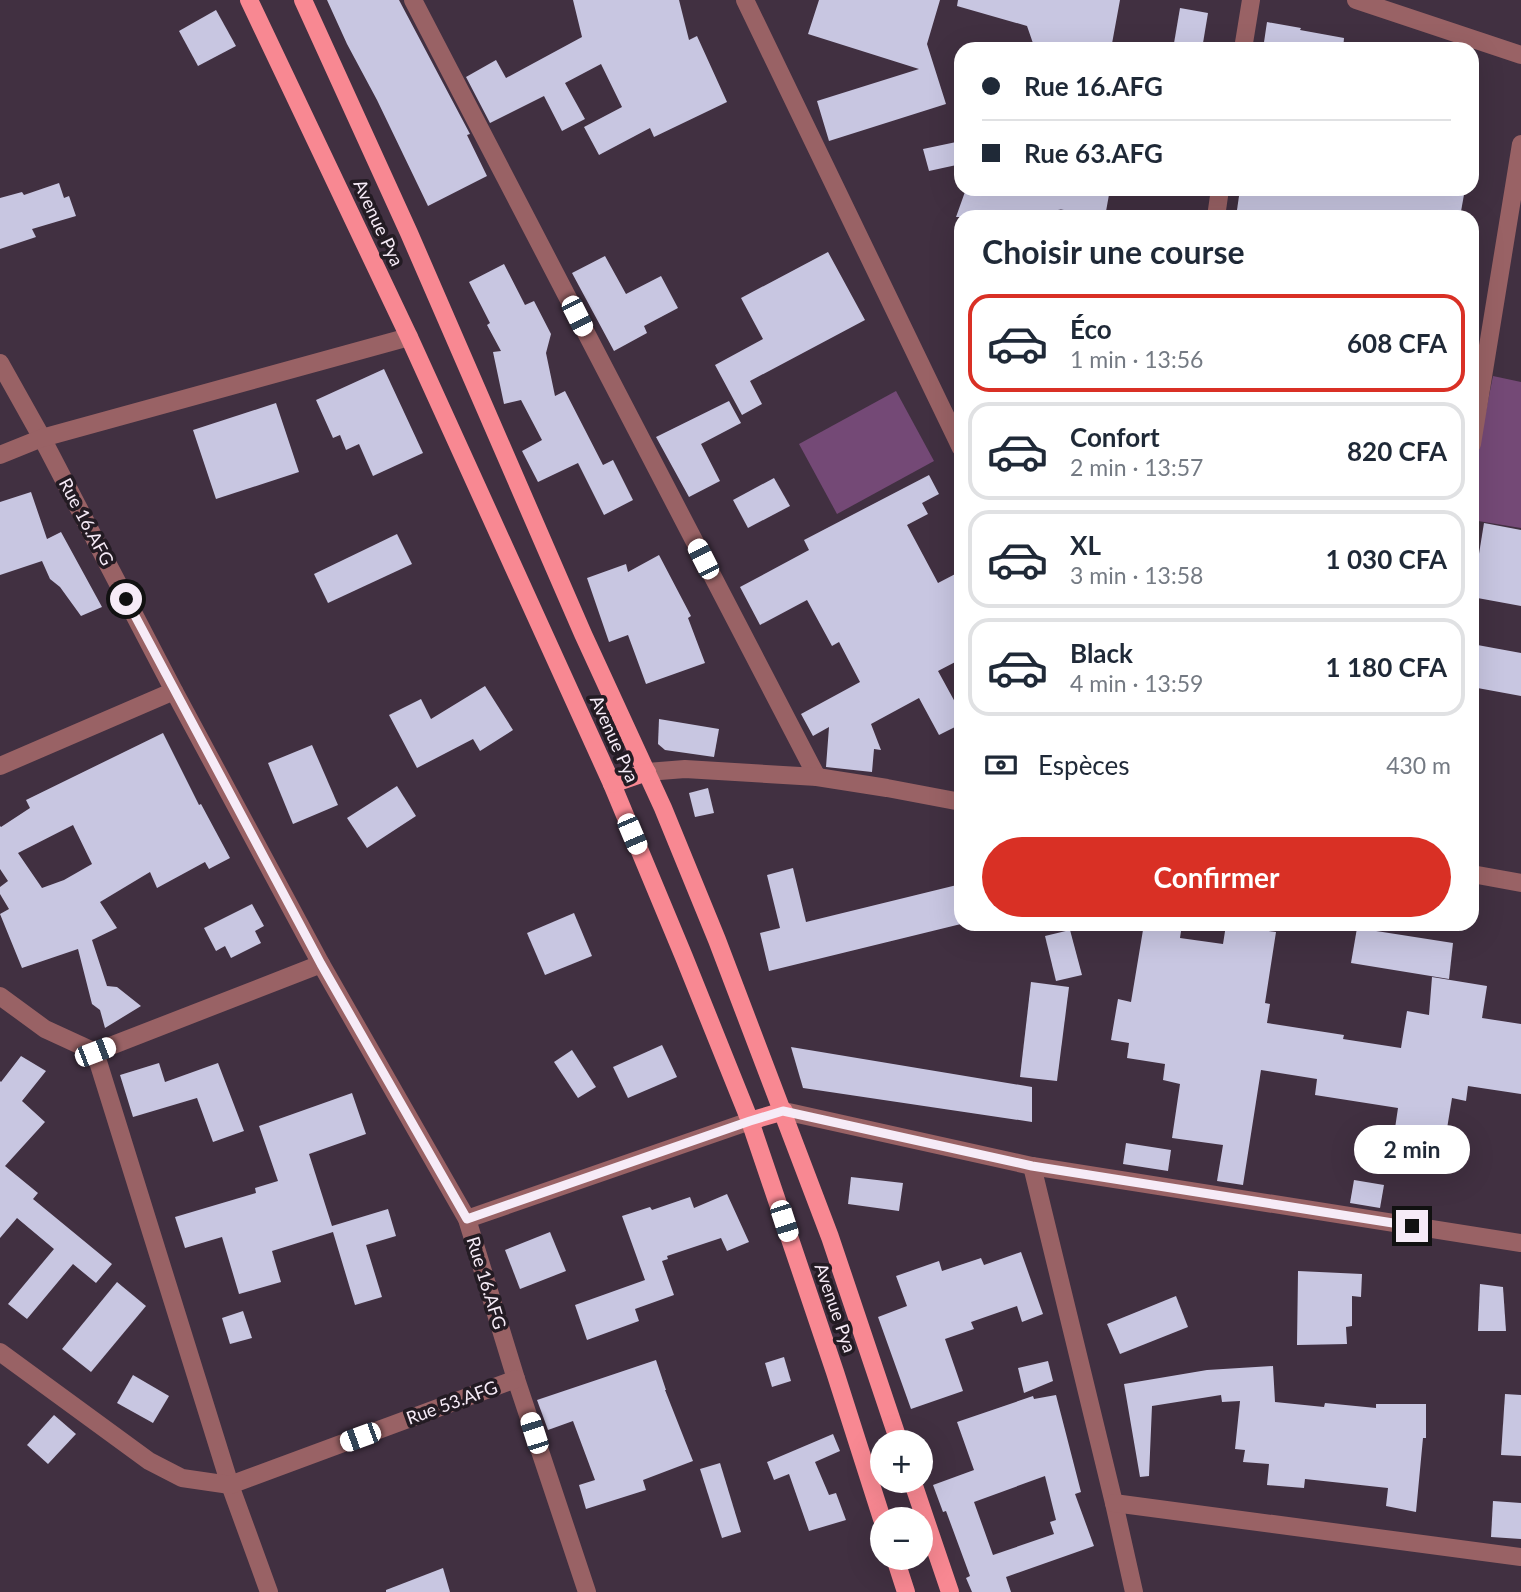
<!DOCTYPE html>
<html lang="fr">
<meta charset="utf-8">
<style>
:root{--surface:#fff;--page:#f2f2f3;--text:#1f2937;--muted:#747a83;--line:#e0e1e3;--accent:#d93025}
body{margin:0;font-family:Lato,sans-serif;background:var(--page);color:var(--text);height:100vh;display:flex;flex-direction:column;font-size:26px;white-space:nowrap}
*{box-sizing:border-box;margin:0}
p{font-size:23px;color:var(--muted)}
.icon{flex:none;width:38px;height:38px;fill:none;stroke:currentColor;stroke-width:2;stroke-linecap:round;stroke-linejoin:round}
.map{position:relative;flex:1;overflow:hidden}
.sheet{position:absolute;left:954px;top:210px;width:525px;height:721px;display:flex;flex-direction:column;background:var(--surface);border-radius:21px;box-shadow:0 7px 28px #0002}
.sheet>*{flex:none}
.banner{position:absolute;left:954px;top:42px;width:525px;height:154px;border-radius:21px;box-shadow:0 7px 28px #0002;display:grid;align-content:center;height:154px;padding:0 28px;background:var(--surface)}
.controls{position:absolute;left:870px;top:1430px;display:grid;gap:14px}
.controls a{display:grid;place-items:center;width:63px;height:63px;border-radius:50%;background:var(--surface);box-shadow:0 7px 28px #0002;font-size:35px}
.end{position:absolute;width:32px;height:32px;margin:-16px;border:9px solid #f6ebf7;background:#111;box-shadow:0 0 0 4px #111}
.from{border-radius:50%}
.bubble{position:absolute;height:49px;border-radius:24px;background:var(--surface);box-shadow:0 7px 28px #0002;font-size:23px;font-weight:700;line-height:49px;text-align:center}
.car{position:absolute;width:21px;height:42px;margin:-21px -10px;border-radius:9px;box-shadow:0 0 5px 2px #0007;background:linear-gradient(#fff 24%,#345 0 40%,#fff 0 76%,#345 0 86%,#fff 0)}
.banner b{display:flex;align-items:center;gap:24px;height:66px;font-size:26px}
.banner b+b{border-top:2px solid var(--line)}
.banner i{width:18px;height:18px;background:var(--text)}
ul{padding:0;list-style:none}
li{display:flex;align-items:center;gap:21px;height:98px;margin:0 14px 10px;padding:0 14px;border:4px solid var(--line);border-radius:21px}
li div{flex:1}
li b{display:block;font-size:26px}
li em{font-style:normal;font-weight:700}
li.on{border-color:var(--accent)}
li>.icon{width:63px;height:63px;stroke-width:1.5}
h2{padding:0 28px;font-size:32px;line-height:84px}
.pay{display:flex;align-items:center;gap:18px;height:77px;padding:0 28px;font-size:26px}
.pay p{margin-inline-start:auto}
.button{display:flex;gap:14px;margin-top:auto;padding:14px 28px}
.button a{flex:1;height:80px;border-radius:42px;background:var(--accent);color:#fff;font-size:28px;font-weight:700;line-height:80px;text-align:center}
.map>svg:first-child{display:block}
</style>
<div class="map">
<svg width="1521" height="1592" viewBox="0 0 1521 1592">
<rect width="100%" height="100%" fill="#413041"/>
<!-- green -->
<g fill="#744976">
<path d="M1493 376 1521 382V528L1472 520V481Z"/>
<path d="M896 391 934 461 837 514 799 444Z"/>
</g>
<!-- building -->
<g fill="#c8c6e1" fill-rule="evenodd">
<path d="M327 0H399L470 134 467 135 487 176 428 206 377 100 347 44Z"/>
<path d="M573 0H679L689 40 697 36 727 102 654 137 650 128 599 155 584 127 622 107 601 64 565 83 585 119 562 131 544 96 490 123 466 77 496 60 506 78 582 37Z"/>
<path d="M819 0H940L927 44 946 104 829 141 817 101 919 69 808 34Z"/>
<path d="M958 0H1120L1111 49H1035L1027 26 957 6Z"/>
<path d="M1180 8 1208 13 1202 49H1173Z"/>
<path d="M216 10 236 46 198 66 179 31Z"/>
<path d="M1267 22 1301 28 1300 30 1344 38 1343 49H1263Z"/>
<path d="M961 141V164L929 171 923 149Z"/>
<path d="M59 183 64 198 69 196 76 216 32 229 36 237 0 249V198L22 192 24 195Z"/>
<path d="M966 189H991L1007 194V189H1110L1105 217 1058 209 1067 212 1066 217H956Z"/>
<path d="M1240 189H1465L1460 217H1236Z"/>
<path d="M828 252 865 320 750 381 762 404 742 415 715 365 763 339 741 298Z"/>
<path d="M605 256 626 294 661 276 678 308 644 326 647 333 614 351 572 273Z"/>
<path d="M504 264 525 305 534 301 551 334 546 353 555 396 565 391 603 465 613 460 633 500 604 515 578 463 538 482 522 451 542 440 521 400 504 404 493 352 501 351 487 325 490 323 469 282Z"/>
<path d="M384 369 423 453 373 476 359 444 346 450 340 435 333 438 316 400Z"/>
<path d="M729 401 741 423 701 444 720 481 689 497 656 437Z"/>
<path d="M276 403 299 472 216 499 193 430Z"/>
<path d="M929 475 939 494 922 503 928 514 907 525 938 583 961 571V659L938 671 961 713V724L939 735 919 698 871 724 881 750 874 749 872 772 826 767 829 727 813 736 801 714 860 682 839 642 832 646 807 600 760 625 740 587 809 550 804 540Z"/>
<path d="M774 478 790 506 748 528 733 500Z"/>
<path d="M31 492 47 539 61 532 102 607 81 616 60 587 50 579 42 561 0 575V502Z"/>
<path d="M1484 523 1521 530V606L1472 597Z"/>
<path d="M397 534 412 564 328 603 314 574Z"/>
<path d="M659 555 691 616 688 618 705 663 646 684 628 635 609 642 587 578 626 564 628 572Z"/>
<path d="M1472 644 1521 653V696L1472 687Z"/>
<path d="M485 686 513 730 480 751 473 739 417 768 389 715 421 699 431 719Z"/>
<path d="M659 719 719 729 714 757 665 750 658 744Z"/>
<path d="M163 733 199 805 201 804 230 858 209 869 205 862 157 888 150 872 100 902 117 928 92 940 107 986 117 987 141 1006 105 1028 100 1010 92 1004 78 949 22 968 0 914 9 909 0 894V887L8 881 0 869V826L1 827 30 808 26 800ZM73 825 92 864 64 880 42 888 18 853Z"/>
<path d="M312 745 338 805 293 824 268 763Z"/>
<path d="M397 786 416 816 367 848 347 818Z"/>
<path d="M708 788 714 813 695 817 689 793Z"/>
<path d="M793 868 806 922 961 884V924L769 971 760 933 780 928 767 875Z"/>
<path d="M252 904 264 926 255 931 261 943 231 958 225 946 216 951 204 928Z"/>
<path d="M574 913 592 956 545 975 527 933Z"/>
<path d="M1144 924H1182L1180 938 1223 944 1226 925 1276 932 1265 1003 1270 1004 1267 1023 1344 1035 1343 1039 1401 1048 1407 1011 1429 1015 1432 977 1487 986 1482 1018 1521 1024V1094L1468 1086 1466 1101 1452 1098 1443 1153 1424 1150 1425 1140 1394 1135 1398 1108 1315 1095 1317 1079 1261 1070 1243 1185 1217 1181 1223 1145 1172 1138 1180 1084 1163 1080 1165 1064 1127 1058 1129 1043 1111 1040 1118 999 1131 1002Z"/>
<path d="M1357 928 1453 943 1449 979 1351 963Z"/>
<path d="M1070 930 1082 975 1056 981 1045 936Z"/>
<path d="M1031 982 1069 987 1057 1081 1020 1077Z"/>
<path d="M662 1045 677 1077 628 1098 613 1067Z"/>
<path d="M791 1047 1032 1087V1122L803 1088Z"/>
<path d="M572 1050 596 1087 578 1098 554 1062Z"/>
<path d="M21 1056 46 1071 22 1101 45 1122 5 1166 38 1193 33 1199 112 1264 96 1283 73 1264 27 1319 8 1304 54 1249 17 1218 0 1238V1081L1 1082Z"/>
<path d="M159 1063 165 1082 218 1063 244 1131 213 1142 197 1098 133 1117 120 1075Z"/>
<path d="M352 1093 366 1134 309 1154 332 1226 388 1209 396 1236 366 1245 382 1297 355 1305 333 1232 272 1251 281 1282 239 1294 222 1237 185 1248 175 1217 256 1193 255 1188 278 1181 259 1126Z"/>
<path d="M1126 1143 1171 1150 1168 1171 1123 1164Z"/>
<path d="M851 1177 903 1183 899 1211 848 1204Z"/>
<path d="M1354 1180 1384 1185 1380 1208 1350 1203Z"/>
<path d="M727 1194 749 1242 727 1251 721 1238 667 1256 668 1259 662 1261 674 1295 635 1309 639 1321 587 1340 575 1305 645 1280 622 1216 650 1207 652 1210 690 1197 694 1208Z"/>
<path d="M550 1232 566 1271 520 1289 505 1250Z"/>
<path d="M1021 1252 1043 1314 1022 1322 1017 1306 971 1322 974 1329 945 1339 963 1391 911 1409 878 1317 907 1306 896 1276 939 1261 942 1271 981 1258 984 1265Z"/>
<path d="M1298 1271 1362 1274 1361 1297 1352 1296V1326L1346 1327 1347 1344 1297 1345Z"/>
<path d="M117 1282 146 1306 91 1372 62 1349Z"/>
<path d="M1480 1284 1503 1287 1506 1331H1478Z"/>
<path d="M1176 1296 1188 1327 1120 1354 1107 1324Z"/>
<path d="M243 1311 252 1338 230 1344 222 1318Z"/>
<path d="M784 1357 791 1381 772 1387 765 1363Z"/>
<path d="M656 1360 666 1390H665L693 1461 643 1480 646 1490 586 1509 579 1485 595 1480 573 1421 548 1430 537 1400Z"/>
<path d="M1048 1361 1053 1381 1024 1393 1018 1368Z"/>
<path d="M1273 1366 1275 1402 1324 1407 1325 1403 1376 1408V1404H1426V1438H1423L1416 1512 1386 1506 1388 1488 1305 1479 1304 1488 1267 1485 1269 1464 1243 1462 1245 1450 1235 1449 1240 1401 1222 1402 1221 1395 1152 1406 1149 1476 1140 1477 1124 1384 1207 1370Z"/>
<path d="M133 1375 169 1396 153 1423 117 1403Z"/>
<path d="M1505 1394 1521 1395V1456L1501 1455Z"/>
<path d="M1056 1395 1081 1492 1075 1494 1094 1546 1006 1577 1011 1592H972L966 1578 970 1576 946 1511 943 1512 933 1485 974 1470 957 1422 1033 1396 1034 1399ZM1045 1476 1056 1520 1050 1522 1054 1534 993 1555 974 1502Z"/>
<path d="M54 1415 76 1434 48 1464 27 1445Z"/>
<path d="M833 1434 840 1451 815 1462 829 1495 836 1493 846 1520 809 1531 789 1474 774 1480 767 1462Z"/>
<path d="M720 1463 741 1532 722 1538 700 1469Z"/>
<path d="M1493 1501 1521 1503V1539L1491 1537Z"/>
<path d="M443 1568 450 1592H386V1590Z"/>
</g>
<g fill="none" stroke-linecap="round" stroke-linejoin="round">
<!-- minor -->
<g stroke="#996265" stroke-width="18">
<path d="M413 0 817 777"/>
<path d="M745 0 961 448"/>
<path d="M1356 0 1521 55"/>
<path d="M1243 49 1251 0"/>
<path d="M1216 217 1220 189"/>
<path d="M0 363 42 438 174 691 321 964 467 1219 516 1379 587 1592"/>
<path d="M1472 444 1521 144"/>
<path d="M0 455 42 438 409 337"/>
<path d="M0 766 174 691"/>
<path d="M647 772 685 769 817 777 887 788 961 802"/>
<path d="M1472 874 1521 883"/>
<path d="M0 996 45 1029 95 1052 321 964"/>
<path d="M95 1052 230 1485 269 1592"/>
<path d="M784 1111 1032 1166 1521 1243"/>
<path d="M1032 1166 1114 1503 1134 1592"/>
<path d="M467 1219 750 1121"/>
<path d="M0 1352 149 1461 182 1478 230 1485 516 1379"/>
<path d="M1114 1503 1521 1557"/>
</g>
<!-- major -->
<g stroke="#f88892" stroke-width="18">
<path d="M249 0 409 337 612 784 684 957 750 1121 835 1372 882 1519"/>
<path d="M303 0 409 233 583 634 663 808 717 940 830 1237 899 1442"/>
<path d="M612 784 647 772"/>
<path d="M750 1121 784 1111"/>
<path d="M912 1480 950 1592"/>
<path d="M895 1558 906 1592"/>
</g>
</g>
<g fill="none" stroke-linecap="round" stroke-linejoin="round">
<!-- route -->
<path stroke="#f6ebf7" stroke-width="9" d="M126 599 321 964 467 1219 750 1121 783 1111 1032 1166 1412 1226"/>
</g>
<g text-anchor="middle" stroke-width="7" stroke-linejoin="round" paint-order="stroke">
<!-- street labels -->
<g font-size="18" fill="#f6ebf7" stroke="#231b23">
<text transform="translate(378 223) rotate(65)" y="6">Avenue Pya</text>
<text transform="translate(86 522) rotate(62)" y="6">Rue 16.AFG</text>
<text transform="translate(614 739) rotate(66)" y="6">Avenue Pya</text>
<text transform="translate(486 1283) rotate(73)" y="6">Rue 16.AFG</text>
<text transform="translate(835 1308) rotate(71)" y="6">Avenue Pya</text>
<text transform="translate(452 1403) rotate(-20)" y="6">Rue 53.AFG</text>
</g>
</g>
</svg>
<div class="controls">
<a>+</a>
<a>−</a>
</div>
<i class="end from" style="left:126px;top:599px"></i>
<i class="end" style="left:1412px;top:1226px"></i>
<div class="bubble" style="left:1354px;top:1125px;width:116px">2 min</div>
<i class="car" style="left:577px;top:316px;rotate:153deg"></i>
<i class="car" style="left:703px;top:559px;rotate:333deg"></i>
<i class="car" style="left:632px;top:834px;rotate:157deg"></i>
<i class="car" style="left:95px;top:1052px;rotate:69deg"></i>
<i class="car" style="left:784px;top:1221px;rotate:162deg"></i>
<i class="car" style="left:534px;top:1433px;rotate:342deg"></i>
<i class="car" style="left:360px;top:1437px;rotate:250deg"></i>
<div class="banner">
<b><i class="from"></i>Rue 16.AFG</b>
<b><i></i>Rue 63.AFG</b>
</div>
<section class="sheet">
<h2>Choisir une course</h2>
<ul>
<li class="on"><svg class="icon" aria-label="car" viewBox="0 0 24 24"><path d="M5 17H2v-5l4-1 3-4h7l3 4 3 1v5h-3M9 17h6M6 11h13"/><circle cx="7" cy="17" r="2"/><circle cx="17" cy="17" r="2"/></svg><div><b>Éco</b><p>1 min · 13:56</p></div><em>608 CFA</em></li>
<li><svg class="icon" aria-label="car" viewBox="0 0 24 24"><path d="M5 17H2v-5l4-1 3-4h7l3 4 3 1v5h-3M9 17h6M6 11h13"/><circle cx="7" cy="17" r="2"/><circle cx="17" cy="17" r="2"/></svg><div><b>Confort</b><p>2 min · 13:57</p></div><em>820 CFA</em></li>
<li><svg class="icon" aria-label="car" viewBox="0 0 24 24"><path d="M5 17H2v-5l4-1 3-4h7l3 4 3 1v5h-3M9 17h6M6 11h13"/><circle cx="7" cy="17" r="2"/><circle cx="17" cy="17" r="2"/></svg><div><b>XL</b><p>3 min · 13:58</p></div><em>1 030 CFA</em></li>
<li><svg class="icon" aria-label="car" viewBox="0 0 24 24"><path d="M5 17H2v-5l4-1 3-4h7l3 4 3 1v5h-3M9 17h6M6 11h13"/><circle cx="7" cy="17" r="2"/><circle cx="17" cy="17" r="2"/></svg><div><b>Black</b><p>4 min · 13:59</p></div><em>1 180 CFA</em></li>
</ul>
<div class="pay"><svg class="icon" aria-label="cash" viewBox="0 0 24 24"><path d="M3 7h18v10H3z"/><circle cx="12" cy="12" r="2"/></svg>Espèces<p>430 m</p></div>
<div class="button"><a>Confirmer</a></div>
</section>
</div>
